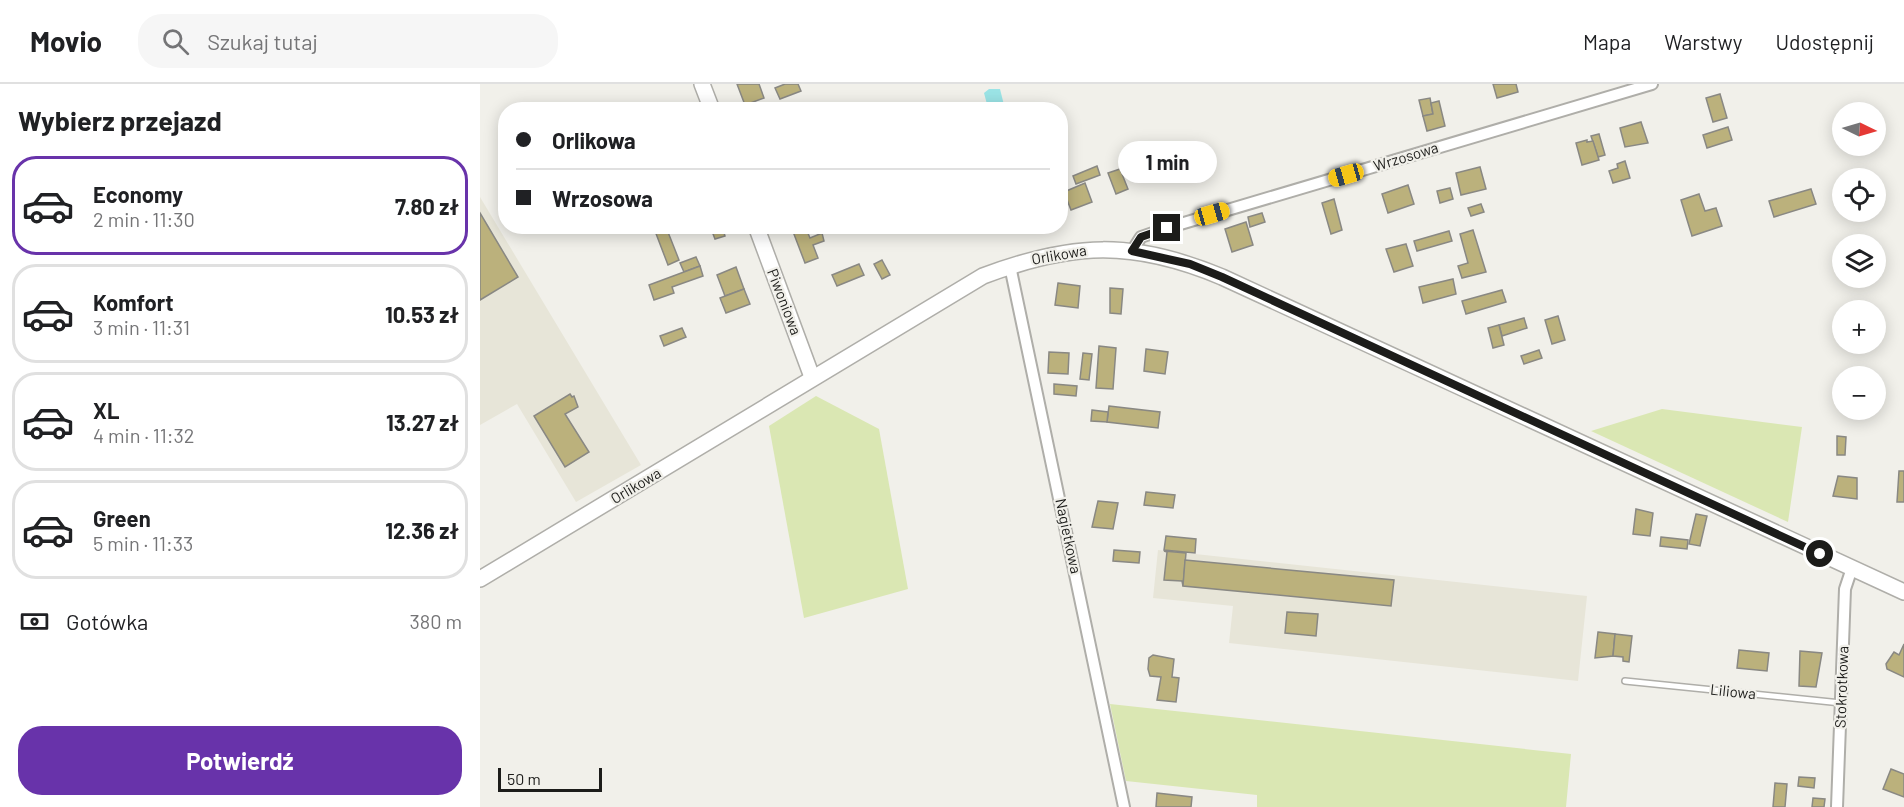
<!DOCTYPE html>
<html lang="pl">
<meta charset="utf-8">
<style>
:root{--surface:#fff;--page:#f6f6f6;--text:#202124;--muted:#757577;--line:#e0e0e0;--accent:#6833aa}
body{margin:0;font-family:Barlow,sans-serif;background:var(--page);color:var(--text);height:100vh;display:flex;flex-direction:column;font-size:22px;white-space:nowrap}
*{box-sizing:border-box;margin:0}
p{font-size:20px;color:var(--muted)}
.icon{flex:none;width:33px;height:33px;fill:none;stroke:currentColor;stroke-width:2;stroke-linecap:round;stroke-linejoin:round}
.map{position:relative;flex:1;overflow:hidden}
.sheet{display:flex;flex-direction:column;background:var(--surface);width:480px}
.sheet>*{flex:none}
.hud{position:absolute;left:18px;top:18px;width:570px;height:132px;border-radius:24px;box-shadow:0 3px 15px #0003;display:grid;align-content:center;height:132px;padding:0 18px;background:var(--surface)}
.needle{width:39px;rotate:95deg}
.tools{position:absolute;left:1352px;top:18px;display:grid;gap:12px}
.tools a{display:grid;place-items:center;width:54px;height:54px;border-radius:50%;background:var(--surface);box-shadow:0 3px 15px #0003;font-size:30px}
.scale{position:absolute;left:18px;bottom:15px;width:104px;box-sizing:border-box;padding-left:6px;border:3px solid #1c1c1a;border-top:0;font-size:16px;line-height:21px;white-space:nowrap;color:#1c1c1a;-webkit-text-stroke:4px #f1f0ea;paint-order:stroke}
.end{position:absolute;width:27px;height:27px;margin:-14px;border:8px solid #1c1c1a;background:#fff;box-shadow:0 0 0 3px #fff}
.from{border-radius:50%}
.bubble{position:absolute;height:42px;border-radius:21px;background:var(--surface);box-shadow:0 3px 15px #0003;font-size:20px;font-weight:700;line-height:42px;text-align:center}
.car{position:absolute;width:18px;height:36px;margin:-18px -9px;border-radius:8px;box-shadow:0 0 4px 2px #0007;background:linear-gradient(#f5c518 24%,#345 0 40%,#f5c518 0 76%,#345 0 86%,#f5c518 0)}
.hud b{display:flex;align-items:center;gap:21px;height:57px;font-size:22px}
.hud b+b{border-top:2px solid var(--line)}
.hud i{width:15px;height:15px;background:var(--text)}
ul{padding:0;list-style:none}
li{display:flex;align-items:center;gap:18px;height:99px;margin:0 12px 9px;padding:0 6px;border:3px solid var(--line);border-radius:24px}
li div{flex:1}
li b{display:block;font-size:22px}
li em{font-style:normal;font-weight:700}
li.active{border-color:var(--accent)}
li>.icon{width:54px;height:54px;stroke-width:1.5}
h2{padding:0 18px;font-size:27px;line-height:72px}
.pay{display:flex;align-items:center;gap:15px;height:66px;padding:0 18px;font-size:22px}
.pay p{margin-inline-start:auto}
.primary-button{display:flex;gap:12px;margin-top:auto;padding:12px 18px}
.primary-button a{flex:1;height:69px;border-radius:24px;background:var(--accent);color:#fff;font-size:24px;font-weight:700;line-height:69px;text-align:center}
header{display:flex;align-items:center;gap:36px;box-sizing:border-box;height:84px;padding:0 30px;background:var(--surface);border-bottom:2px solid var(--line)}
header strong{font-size:28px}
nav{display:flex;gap:33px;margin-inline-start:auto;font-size:21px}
.search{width:420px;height:54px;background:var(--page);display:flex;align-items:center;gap:15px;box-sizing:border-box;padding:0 21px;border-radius:24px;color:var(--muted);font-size:22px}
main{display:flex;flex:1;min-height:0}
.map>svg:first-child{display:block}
</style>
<header>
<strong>Movio</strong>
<div class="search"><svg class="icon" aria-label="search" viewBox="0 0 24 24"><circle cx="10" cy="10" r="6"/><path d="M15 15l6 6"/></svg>Szukaj tutaj</div>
<nav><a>Mapa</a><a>Warstwy</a><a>Udostępnij</a></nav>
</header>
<main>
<section class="sheet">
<h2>Wybierz przejazd</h2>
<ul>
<li class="active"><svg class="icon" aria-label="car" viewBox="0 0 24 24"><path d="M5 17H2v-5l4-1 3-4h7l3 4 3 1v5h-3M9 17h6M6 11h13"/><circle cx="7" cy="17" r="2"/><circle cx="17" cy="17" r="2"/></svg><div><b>Economy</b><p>2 min · 11:30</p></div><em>7.80 zł</em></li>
<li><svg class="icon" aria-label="car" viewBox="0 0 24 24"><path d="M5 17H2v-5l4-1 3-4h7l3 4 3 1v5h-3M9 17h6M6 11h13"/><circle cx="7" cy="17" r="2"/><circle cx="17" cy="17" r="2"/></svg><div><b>Komfort</b><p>3 min · 11:31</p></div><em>10.53 zł</em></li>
<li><svg class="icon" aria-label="car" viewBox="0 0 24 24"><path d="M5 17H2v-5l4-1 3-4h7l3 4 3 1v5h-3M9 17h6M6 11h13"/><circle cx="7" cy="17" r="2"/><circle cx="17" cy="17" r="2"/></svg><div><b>XL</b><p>4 min · 11:32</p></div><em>13.27 zł</em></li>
<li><svg class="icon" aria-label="car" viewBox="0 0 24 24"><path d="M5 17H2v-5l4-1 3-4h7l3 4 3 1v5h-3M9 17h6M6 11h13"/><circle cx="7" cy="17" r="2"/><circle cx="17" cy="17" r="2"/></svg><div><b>Green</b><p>5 min · 11:33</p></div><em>12.36 zł</em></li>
</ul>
<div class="pay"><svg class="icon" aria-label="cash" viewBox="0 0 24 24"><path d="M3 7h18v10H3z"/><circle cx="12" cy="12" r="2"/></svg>Gotówka<p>380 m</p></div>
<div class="primary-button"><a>Potwierdź</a></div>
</section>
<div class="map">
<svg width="1424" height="723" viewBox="0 0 1424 723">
<rect width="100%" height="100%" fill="#f1f0ea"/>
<!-- built -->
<g fill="#e7e5d8">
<path d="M0 113 161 381 96 418 37 320 0 341Z"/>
<path d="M678 466 1107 512 1098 597 749 559 753 522 673 514Z"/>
</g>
<!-- green -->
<g fill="#dae7b3">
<path d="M336 312 399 345 428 505 324 534 289 342Z"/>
<path d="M1182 325 1322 343 1308 438 1111 347Z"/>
<path d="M630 620 1091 670 1086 723H777V711L646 697Z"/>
</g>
<!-- water -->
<path fill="#9be4e6" d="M509 5H520L525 25 508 24 504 9Z"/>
<!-- building -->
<g fill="#bbb17c" stroke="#898883" stroke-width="1.5">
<path d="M257 0H279L284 14 265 21Z"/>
<path d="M305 0H318L321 7 300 15 295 4Z"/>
<path d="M1013 0H1036L1038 8 1017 14Z"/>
<path d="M1240 10 1247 34 1233 38 1226 14Z"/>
<path d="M950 14 953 30 943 32 939 16Z"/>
<path d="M959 17 965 42 947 47 943 32 953 30 951 19Z"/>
<path d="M1161 38 1168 59 1145 63 1140 44Z"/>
<path d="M1248 43 1252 56 1227 64 1223 51Z"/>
<path d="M1119 50 1125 71 1118 73 1111 52Z"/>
<path d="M1107 56V58L1113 57 1119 76 1102 81 1096 59Z"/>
<path d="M1145 77 1150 94 1133 99 1129 87 1138 84 1137 80Z"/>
<path d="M617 82 620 91 596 100 593 92Z"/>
<path d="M1000 83 1006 105 981 111 976 89Z"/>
<path d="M640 85 648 105 636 110 628 89Z"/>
<path d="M605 99 612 118 591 126 584 108Z"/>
<path d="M928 101 934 120 908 129 902 110Z"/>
<path d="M970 104 973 115 960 119 957 107Z"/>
<path d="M1331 105 1336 120 1294 133 1289 117Z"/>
<path d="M1219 110 1225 127 1236 124 1242 142 1212 152 1201 116Z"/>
<path d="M854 115 862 146 851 150 842 119Z"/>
<path d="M1001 120 1004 128 991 132 988 124Z"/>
<path d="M0 129 38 193 0 216Z"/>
<path d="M782 129 785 138 770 143 768 133Z"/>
<path d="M766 138 773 161 752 168 745 145Z"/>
<path d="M230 142H242L245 152 235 155Z"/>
<path d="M319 142H325L330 154 342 149 344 157 333 161 338 174 325 179 312 145Z"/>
<path d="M186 143 199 176 188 181 175 147Z"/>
<path d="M993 146 1006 188 982 194 978 182 988 179 980 150Z"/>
<path d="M969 147 972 157 937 167 934 157Z"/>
<path d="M926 160 933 182 914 188 906 165Z"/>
<path d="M216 173 220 182 204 188 200 179Z"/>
<path d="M402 176 410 191 402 195 394 180Z"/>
<path d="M379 180 384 191 357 202 352 191Z"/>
<path d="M220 182 223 192 192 203 194 209 174 216 169 201Z"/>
<path d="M256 183 264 205 245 212 237 191Z"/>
<path d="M973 195 976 210 943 219 939 203Z"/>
<path d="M578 199 600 202 598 224 575 221Z"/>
<path d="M630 204 643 205 641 230 630 229Z"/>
<path d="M264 205 270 220 246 229 240 214Z"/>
<path d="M1022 206 1026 218 986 230 982 217Z"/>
<path d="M1078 232 1085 256 1072 260 1065 236Z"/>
<path d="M1044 234 1047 244 1022 252 1019 241Z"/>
<path d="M1019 241 1024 261 1013 264 1008 244Z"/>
<path d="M202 244 206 253 184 262 180 252Z"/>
<path d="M619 262 636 264 633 305 616 304Z"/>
<path d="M666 265 688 268 685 290 664 287Z"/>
<path d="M1059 266 1062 274 1044 280 1041 272Z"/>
<path d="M569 268 589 269 588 290 568 289Z"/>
<path d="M603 269 612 270 609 296 600 295Z"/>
<path d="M574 300 597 302 596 312 574 310Z"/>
<path d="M90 310 92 313 94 312 98 323 85 330 109 368 85 383 54 332Z"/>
<path d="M629 322 680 328 678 344 627 338Z"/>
<path d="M612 326 628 328 627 338 611 337Z"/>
<path d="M1357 352 1366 353 1365 371H1357Z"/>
<path d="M1419 387H1424V418H1417Z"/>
<path d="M1358 392 1377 394V415L1353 412Z"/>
<path d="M666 408 695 411 693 424 664 421Z"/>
<path d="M618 417 638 419 633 445 612 443Z"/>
<path d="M1156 425 1173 429 1170 452 1153 450Z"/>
<path d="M1216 430 1227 432 1220 462 1209 460Z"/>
<path d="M686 452 716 455 715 469 684 466Z"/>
<path d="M1181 453 1208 456 1207 465 1180 462Z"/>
<path d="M634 466 660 468 659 479 633 477Z"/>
<path d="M684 467 706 469 703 502 702 497 684 496 687 468Z"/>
<path d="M705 476 914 496 911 522 703 502Z"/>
<path d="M807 528 838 530 836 552 805 549Z"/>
<path d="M1118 548 1135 550 1133 572 1115 574Z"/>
<path d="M1135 550 1152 552 1149 578 1143 577V573L1133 572Z"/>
<path d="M1424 560V593L1407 585 1406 580 1414 568 1419 571Z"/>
<path d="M1259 566 1289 569 1287 587 1257 584Z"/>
<path d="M1320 567 1342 569 1336 603 1319 602Z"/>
<path d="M673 571 694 575 692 593 699 594 696 618 677 616 681 593 670 592 668 585 669 574Z"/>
<path d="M1411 685 1424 690V713L1403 705Z"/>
<path d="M1319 693 1335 694 1334 704 1318 702Z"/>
<path d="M1295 699 1307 700 1305 723H1293Z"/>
<path d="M677 709 712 713 711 723H676Z"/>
<path d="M1333 714 1345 715 1344 723H1332Z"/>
</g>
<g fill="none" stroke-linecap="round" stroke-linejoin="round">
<!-- lane casing -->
<g stroke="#afaea9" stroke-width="8">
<path id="lane" d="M1145 597 1361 619"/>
</g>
<!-- street casing -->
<g stroke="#afaea9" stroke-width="14">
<g id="street">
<path d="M652 167 661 153 687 144 1172 0"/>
<path d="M530 182 644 723"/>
<path d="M1357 723 1365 505 1372 484"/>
</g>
</g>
<!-- secondary casing -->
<g stroke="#afaea9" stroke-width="18">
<g id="secondary">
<path d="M222 0 232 26"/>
<path d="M276 142 332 293"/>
<path d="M0 495 503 192C593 158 653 156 742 193L1424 508"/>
</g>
</g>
<!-- lane -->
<use href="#lane" stroke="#fff" stroke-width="5"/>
<!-- street -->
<use href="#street" stroke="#fff" stroke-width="10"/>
<!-- secondary -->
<use href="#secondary" stroke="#fff" stroke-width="15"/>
</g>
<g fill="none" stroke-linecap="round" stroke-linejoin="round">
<!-- route -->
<path stroke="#1c1c1a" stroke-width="8" d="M687 144 661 153 652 167 710 180 742 193 1340 470"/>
</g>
<g text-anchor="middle" stroke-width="4.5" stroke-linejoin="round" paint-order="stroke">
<!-- street labels -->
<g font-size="15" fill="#1c1c1a" stroke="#f1f0ea">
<text transform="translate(926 73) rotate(-17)" y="5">Wrzosowa</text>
<text transform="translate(579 171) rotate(-10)" y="5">Orlikowa</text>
<text transform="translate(304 218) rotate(69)" y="5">Piwoniowa</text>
<text transform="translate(156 402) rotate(-31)" y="5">Orlikowa</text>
<text transform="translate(588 452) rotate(78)" y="5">Nagietkowa</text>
<text transform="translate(1362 603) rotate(-88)" y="5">Stokrotkowa</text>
<text transform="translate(1253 608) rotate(6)" y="5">Liliowa</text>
</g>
</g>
</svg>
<div class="tools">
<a><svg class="needle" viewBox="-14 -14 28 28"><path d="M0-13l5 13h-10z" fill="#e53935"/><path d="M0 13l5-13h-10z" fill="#757577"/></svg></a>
<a><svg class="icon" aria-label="locate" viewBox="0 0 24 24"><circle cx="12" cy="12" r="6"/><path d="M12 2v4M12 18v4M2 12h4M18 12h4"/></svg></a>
<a><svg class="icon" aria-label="layers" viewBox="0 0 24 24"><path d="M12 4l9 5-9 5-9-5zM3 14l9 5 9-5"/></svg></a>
<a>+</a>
<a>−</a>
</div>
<div class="scale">50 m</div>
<i class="end from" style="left:1340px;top:470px"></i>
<i class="end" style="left:687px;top:144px"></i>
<div class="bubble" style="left:638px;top:57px;width:99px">1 min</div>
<i class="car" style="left:866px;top:91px;rotate:254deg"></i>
<i class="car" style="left:732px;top:130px;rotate:74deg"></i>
<div class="hud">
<b><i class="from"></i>Orlikowa</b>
<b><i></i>Wrzosowa</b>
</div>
</div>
</main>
